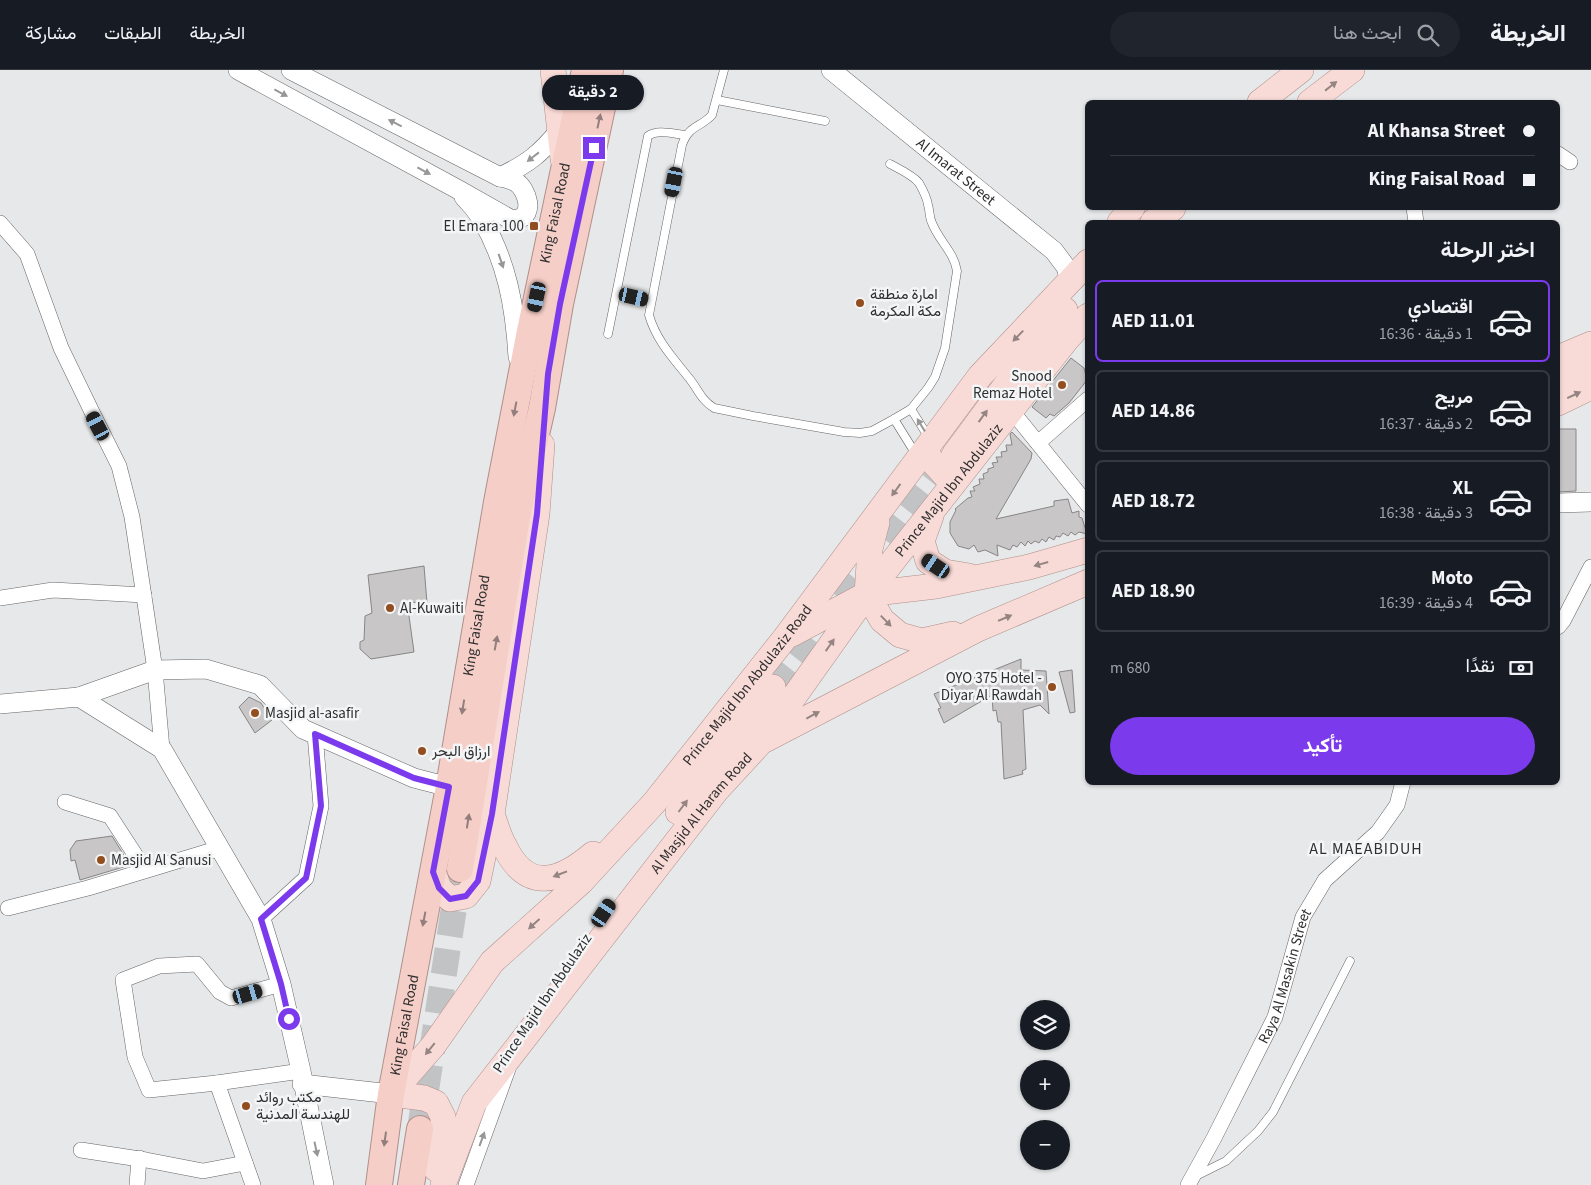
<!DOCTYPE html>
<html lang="ar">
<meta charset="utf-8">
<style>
:root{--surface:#171b24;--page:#20242c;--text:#f1f3f6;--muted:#9ea1a6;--line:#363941;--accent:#7c3aed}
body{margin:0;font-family:"Source Sans 3",Vazirmatn,sans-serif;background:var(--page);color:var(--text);direction:rtl;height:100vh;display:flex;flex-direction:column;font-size:19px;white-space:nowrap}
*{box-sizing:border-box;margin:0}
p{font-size:16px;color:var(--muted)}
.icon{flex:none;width:28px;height:28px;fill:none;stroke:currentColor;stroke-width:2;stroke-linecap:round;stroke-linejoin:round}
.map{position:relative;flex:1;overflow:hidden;direction:ltr}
.details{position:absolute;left:1085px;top:150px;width:475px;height:565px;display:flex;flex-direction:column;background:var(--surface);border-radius:8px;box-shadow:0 1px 4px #0004;direction:rtl}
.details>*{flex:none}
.banner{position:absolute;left:1085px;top:30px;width:475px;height:110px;border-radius:8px;box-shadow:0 1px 4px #0004;direction:rtl;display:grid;align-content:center;height:110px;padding:0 25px;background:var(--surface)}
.tools{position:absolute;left:1020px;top:930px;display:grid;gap:10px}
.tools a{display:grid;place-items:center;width:50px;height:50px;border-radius:50%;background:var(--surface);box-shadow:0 1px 4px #0004;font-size:25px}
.end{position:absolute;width:22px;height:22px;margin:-11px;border:6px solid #7c3aed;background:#fff;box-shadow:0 0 0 2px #fff}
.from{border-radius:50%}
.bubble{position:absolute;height:35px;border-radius:18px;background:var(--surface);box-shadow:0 1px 4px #0004;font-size:16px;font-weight:700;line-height:35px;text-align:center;direction:rtl}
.car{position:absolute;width:15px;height:30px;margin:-15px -8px;border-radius:6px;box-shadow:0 0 4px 1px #0007;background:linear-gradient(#222 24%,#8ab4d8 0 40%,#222 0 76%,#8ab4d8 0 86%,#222 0)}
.banner b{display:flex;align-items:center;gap:18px;height:48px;font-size:19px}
.banner b+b{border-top:1px solid var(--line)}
.banner i{width:12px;height:12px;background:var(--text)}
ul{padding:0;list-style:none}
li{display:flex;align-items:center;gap:15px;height:82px;margin:0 10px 8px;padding:0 15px;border:2px solid var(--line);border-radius:8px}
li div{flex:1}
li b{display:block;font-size:19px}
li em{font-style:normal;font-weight:700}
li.on{border-color:var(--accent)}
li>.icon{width:45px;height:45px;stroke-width:1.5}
h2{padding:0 25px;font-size:22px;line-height:60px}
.pay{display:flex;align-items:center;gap:12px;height:55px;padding:0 25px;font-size:19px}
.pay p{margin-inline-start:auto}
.action{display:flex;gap:10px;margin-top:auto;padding:10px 25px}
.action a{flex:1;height:58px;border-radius:30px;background:var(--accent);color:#fff;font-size:20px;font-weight:700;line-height:58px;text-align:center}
header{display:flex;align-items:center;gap:30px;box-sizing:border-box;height:70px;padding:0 25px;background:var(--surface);border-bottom:1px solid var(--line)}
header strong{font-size:24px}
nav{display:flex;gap:28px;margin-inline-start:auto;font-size:18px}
.search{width:350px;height:45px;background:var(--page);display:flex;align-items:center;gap:12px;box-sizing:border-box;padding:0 18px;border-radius:28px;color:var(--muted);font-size:19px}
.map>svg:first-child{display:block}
</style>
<header>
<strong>الخريطة</strong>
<div class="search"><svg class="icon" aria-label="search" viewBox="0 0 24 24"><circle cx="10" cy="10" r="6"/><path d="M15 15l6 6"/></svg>ابحث هنا</div>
<nav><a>الخريطة</a><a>الطبقات</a><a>مشاركة</a></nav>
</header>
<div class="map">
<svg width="1591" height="1115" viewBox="0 0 1591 1115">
<rect width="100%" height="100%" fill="#e7e8e9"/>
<!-- building -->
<g fill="#c8c6c6" stroke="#878585">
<path d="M1071 288 1084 298 1087 310 1069 333 1054 346 1050 344 1046 348 1032 337Z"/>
<path d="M1558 359H1576V421L1558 422Z"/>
<path d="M1012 362 1032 383 1031 389 996 449 1054 436V431L1068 429 1072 443 1079 441V447L1082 448 1087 464 1079 462 1075 465 1071 462 1068 466 1063 463 1060 467 1056 466 1054 470 1049 467 1046 472 1042 469 1039 473 1035 471 1031 474 1028 471 1025 476 1021 472 1017 477 1013 475 1010 480 997 475 998 486 985 480 978 482 974 475 969 479 958 476 950 463V452L956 440 955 439 968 428 972 427 970 421H975L973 417 980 414 979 409H984L983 404 988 402V399L994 397 992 393 998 392 996 387H1002L1001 382 1007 381 1006 375H1012L1010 364Z"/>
<path d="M424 496 427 533 407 532 414 582 371 589 360 579V572L364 570 365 546 372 543 368 505Z"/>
<path d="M1021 589V600L1046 601 1049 644 1040 635 1023 640 1026 699 1022 701 1023 704 1004 709 1001 652H998L996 640 993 641 992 625 944 653 938 639 941 638 934 624Z"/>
<path d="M1072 600 1075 642 1070 643 1059 602Z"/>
<path d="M249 627 261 633 272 650 255 663 239 637Z"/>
<path d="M112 766 130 795 80 810 75 790 71 791 70 780 76 771Z"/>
</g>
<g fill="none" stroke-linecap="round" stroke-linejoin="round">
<!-- primary-tunnel -->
<path stroke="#c2c3c4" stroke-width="25" stroke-dasharray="25 12" stroke-linecap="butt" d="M773 617 954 385"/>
<!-- trunk-tunnel -->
<path stroke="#c2c3c4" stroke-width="26" stroke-dasharray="26 13" stroke-linecap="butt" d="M420 1059 460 799"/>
<!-- service casing -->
<g stroke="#656566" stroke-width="9">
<g id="service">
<path d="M724 0 712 45C700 58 689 55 682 75L649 245C656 270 673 288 689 308 698 319 700 329 714 338L753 346 844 362 860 363 872 361 894 349 911 339 928 318 935 307 945 278 957 201C954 182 939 171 932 153 929 147 930 141 928 135 927 127 923 120 919 113 913 105 899 99 890 94"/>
<path d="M717 30 825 51"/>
<path d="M617 223 651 231"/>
<path d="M608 264 648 66C658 59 673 64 685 65"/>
<path d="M911 339 929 368"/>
<path d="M894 349 917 386"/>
<path d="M1196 1106 1226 1091 1258 1061 1273 1042 1350 891"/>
</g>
</g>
<!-- minor casing -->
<g stroke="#656566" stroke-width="16">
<g id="minor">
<path d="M1558 84 1570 92"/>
<path d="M1414 138 1416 152"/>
<path d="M0 153 27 184 61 278 92 342 119 396 132 447 143 520 155 600 162 679"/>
<path d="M1011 340 1088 435"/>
<path d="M1038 373 1088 329"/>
<path d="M0 528 53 520 144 525"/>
<path d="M1558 557 1563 551 1591 497"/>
<path d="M65 732 110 746 145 800"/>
<path d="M8 838 88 818 220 778"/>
<path d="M261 849 306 808 321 736 315 664"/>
<path d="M217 1013 149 1020 135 987 123 910 159 896 197 894 220 922 231 928 281 914"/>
<path d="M81 1080 146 1090 203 1101 245 1093"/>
<path d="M137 1115 139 1088"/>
<path d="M253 1115 217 1013 301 1001"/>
<path d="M466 1115 508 999"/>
<path id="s1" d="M1188 1115 1214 1068 1275 947 1303 847 1325 810 1378 762 1397 735 1403 712"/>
</g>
</g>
<!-- tertiary casing -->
<g stroke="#656566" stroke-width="20">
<g id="tertiary">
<path d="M238 0 459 120 510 149C512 149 515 150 518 149 535 145 527 119 516 112 512 110 505 108 500 107L291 0"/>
<path id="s2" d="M831 0 1054 181 1066 197 1070 211"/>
<path d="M500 107C529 93 540 84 560 60"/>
<path d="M464 127C470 133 476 140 481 148 507 191 515 237 518 287"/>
<path d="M1558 433 1591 432"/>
<path d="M79 627 155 600 206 599 260 615 303 659 414 708 449 717"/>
<path d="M0 634 79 627 162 679 261 849 281 914 301 1001 324 1115"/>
<path d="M302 1014 391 1024"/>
</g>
</g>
<!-- primary casing -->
<g stroke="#af8f8a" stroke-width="26">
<g id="primary">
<path d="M553 0 563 89"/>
<path d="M1260 32 1301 0"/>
<path d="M1310 32 1352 0"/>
<path d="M1120 152 1132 138"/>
<path d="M1153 152 1173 138"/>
<path d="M1558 288 1591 274"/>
<path d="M1558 308 1591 294"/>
<path d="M1558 333 1591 317"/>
<path d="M542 375 537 444 492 744C496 755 499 767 505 777 527 823 560 812 593 784"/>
<path d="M924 382 953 414"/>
<path d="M954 385 1048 258 1065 240"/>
<path d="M931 446 922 471 928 491 945 502 969 506"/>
<path d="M877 452 870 479 867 524 882 550 900 565 922 571 953 564"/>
<path d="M792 564 867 524 936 516 1029 497 1088 480"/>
<path id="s3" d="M764 669 867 524 1067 269 1088 246"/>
<path d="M678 742 773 617"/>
<path d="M433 802 439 818 450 829 466 826 478 811 492 744"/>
<path id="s4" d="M391 1024 433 976 492 892 581 812 654 733 785 568 980 306 1088 192"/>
<path d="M391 1024 424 1028 436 1033 443 1047V1066L436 1099"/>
<path id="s5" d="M443 1115 474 1033 716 721 761 672 978 559 1088 512"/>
</g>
</g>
<!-- trunk casing -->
<g stroke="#af8f8a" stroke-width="28">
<g id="trunk">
<path d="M460 799 517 447 542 338 560 234 610 0"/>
<path id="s6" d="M379 1115 391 1024 449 717 497 432 530 261 585 0"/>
<path d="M411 1115 420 1059"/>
</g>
</g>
<!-- service -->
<use href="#service" stroke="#fff" stroke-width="8"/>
<!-- minor -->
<use href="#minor" stroke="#fff" stroke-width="15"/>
<!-- tertiary -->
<use href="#tertiary" stroke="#fff" stroke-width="19"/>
<!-- primary -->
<use href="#primary" stroke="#f8dad6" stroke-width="25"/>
<!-- trunk -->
<use href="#trunk" stroke="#f6cec8" stroke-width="26"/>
</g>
<!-- one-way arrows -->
<defs><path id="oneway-solid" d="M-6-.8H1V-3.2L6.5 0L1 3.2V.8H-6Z" transform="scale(1.25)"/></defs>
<g fill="#948482">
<use href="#oneway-solid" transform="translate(1331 16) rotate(-38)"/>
<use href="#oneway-solid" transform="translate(1018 266) rotate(134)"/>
<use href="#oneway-solid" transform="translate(1574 325) rotate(-25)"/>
<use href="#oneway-solid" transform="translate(983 346) rotate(-54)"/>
<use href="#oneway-solid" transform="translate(896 420) rotate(126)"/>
<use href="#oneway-solid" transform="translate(1041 494) rotate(164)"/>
<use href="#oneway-solid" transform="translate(1005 548) rotate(-23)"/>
<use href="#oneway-solid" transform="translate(886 551) rotate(46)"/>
<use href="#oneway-solid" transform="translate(830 575) rotate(-55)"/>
<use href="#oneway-solid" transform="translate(813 645) rotate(-28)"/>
<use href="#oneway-solid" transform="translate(683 736) rotate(-53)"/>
<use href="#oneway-solid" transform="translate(560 804) rotate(159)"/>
<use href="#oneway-solid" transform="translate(534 854) rotate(138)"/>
<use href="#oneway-solid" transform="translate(430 979) rotate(129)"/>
</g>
<g fill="#979797">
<use href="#oneway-solid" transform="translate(281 23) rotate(28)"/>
<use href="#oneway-solid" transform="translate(395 53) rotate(-153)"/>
<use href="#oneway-solid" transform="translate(533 87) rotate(142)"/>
<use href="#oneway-solid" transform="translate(424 101) rotate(28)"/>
<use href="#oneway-solid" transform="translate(501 191) rotate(71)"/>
<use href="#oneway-solid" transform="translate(921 355) rotate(-122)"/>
<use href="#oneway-solid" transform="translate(482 1069) rotate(-70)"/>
<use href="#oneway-solid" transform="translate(316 1079) rotate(78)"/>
</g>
<g fill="#927e7c">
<use href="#oneway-solid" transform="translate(599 51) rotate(-78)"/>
<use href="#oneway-solid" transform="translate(515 339) rotate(101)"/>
<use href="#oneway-solid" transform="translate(496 573) rotate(-80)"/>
<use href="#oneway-solid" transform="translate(463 637) rotate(99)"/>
<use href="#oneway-solid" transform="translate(468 751) rotate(-81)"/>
<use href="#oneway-solid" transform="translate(424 849) rotate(101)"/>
<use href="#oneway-solid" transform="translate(385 1069) rotate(98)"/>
</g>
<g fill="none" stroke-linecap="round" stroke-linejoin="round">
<!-- route -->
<path stroke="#7c3aed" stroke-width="6" d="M289 949 281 914 261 849 306 808 321 736 315 664 414 708 449 717 433 802 439 818 450 829 466 826 478 811 492 744 537 444 548 304 560 234 594 78"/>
</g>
<!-- markers -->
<g fill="#924e1f" stroke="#f4f5f6" stroke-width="2">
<rect x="529" y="151" width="10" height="10" rx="2.5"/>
<circle cx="860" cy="233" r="5"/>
<circle cx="1062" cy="315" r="5"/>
<circle cx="390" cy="538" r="5"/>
<circle cx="1052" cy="617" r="5"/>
<circle cx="255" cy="643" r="5"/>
<circle cx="422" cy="681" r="5"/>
<circle cx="101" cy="790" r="5"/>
<circle cx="246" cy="1036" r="5"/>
</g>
<g text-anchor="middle" stroke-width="5" stroke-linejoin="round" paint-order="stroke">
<!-- street labels -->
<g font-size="15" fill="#2f2f2f" stroke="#f4f5f6">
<text dy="5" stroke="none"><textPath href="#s2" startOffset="161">Al Imarat Street</textPath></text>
<text dy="5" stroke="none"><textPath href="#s6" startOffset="988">King Faisal Road</textPath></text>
<text dy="5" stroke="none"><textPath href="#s3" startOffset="310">Prince Majid Ibn Abdulaziz</textPath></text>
<text dy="5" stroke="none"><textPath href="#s6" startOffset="568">King Faisal Road</textPath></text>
<text dy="5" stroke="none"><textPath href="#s4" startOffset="544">Prince Majid Ibn Abdulaziz Road</textPath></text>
<text dy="5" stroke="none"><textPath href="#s5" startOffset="456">Al Masjid Al Haram Road</textPath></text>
<text dy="5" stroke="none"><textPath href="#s1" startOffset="231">Raya Al Masakin Street</textPath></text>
<text transform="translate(542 933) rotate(-56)" y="5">Prince Majid Ibn Abdulaziz</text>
<text dy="5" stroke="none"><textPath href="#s6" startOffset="162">King Faisal Road</textPath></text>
</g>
<!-- poi labels -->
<g font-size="15" fill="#2f2f2f" stroke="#f4f5f6" text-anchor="start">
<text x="524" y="161" text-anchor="end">El Emara 100</text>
<text x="870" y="229">امارة منطقة<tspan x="870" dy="17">مكة المكرمة</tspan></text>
<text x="1052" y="311" text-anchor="end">Snood<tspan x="1052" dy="17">Remaz Hotel</tspan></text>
<text x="400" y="543">Al-Kuwaiti</text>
<text x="1042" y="613" text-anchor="end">OYO 375 Hotel -<tspan x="1042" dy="17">Diyar Al Rawdah</tspan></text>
<text x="265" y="648">Masjid al-asafir</text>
<text x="432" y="686">ارزاق البحر</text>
<text x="111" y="795">Masjid Al Sanusi</text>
<text x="256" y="1032">مكتب روائد<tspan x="256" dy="17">للهندسة المدنية</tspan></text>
</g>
<!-- neighbourhood labels -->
<g font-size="16" letter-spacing="1" fill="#2f2f2f" stroke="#f4f5f6">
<text x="1366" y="784">AL MAEABIDUH</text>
</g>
</g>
</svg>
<div class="tools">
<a><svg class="icon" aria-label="layers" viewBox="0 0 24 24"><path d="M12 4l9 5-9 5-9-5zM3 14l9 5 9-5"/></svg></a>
<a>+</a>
<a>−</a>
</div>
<i class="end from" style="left:289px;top:949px"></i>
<i class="end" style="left:594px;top:78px"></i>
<div class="bubble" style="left:542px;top:5px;width:102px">2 دقيقة</div>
<i class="car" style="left:674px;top:112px;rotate:191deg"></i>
<i class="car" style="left:537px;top:227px;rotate:192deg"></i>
<i class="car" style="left:634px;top:227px;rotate:103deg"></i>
<i class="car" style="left:98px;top:356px;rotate:332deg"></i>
<i class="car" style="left:936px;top:496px;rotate:304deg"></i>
<i class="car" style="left:604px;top:843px;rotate:34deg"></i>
<i class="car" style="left:248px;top:924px;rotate:74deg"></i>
<div class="banner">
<b><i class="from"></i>Al Khansa Street</b>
<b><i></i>King Faisal Road</b>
</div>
<section class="details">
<h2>اختر الرحلة</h2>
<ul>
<li class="on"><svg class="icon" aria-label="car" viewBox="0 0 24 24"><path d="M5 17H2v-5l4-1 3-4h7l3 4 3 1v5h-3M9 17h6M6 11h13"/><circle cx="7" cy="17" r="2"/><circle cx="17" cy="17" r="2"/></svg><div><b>اقتصادي</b><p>1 دقيقة · 16:36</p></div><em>AED 11.01</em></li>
<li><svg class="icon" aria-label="car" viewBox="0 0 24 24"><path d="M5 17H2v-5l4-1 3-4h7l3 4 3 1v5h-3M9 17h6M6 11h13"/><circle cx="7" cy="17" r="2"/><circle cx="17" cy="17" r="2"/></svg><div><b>مريح</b><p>2 دقيقة · 16:37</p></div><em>AED 14.86</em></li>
<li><svg class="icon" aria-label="car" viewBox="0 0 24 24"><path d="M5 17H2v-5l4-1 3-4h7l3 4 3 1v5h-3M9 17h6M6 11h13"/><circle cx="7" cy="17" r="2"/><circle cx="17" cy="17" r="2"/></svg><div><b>XL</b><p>3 دقيقة · 16:38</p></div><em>AED 18.72</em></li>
<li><svg class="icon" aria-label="car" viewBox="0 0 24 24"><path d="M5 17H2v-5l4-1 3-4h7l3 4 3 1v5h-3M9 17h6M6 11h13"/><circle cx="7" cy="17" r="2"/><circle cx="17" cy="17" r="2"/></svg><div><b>Moto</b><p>4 دقيقة · 16:39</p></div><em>AED 18.90</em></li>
</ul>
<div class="pay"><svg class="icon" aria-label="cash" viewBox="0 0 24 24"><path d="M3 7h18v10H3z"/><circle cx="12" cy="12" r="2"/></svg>نقدًا<p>680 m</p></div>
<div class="action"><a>تأكيد</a></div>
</section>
</div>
